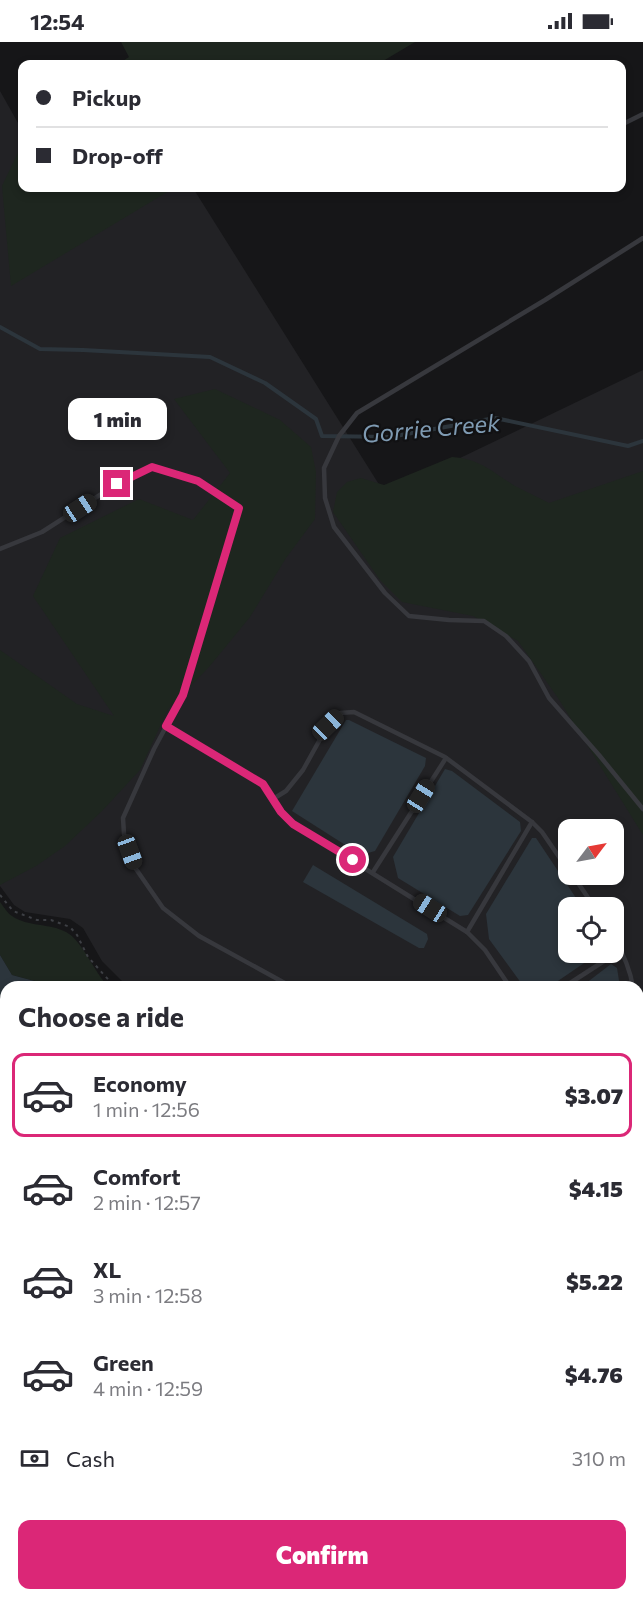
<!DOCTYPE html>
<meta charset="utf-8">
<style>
:root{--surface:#fff;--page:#f7f7f7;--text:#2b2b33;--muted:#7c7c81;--line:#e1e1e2;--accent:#db2777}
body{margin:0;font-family:Commissioner,sans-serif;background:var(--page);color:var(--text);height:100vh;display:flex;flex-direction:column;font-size:22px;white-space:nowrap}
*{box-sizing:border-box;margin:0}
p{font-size:20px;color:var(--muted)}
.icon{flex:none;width:33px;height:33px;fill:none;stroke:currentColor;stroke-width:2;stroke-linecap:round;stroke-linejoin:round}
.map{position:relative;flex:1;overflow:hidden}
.sheet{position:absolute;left:0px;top:939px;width:644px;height:620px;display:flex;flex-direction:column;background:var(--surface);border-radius:18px 18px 0 0;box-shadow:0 3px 9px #0003}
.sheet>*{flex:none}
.banner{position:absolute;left:18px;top:18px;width:608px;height:132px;border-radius:12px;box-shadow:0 3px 9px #0003;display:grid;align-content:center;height:132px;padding:0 18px;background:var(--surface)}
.needle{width:39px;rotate:58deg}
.controls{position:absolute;left:558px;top:777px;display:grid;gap:12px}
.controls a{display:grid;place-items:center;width:66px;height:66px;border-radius:12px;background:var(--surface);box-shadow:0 3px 9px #0003;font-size:30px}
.end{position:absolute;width:27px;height:27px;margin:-14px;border:8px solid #db2777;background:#fff;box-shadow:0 0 0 3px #fff}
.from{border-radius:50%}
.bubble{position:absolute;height:42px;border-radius:12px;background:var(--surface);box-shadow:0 3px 9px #0003;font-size:20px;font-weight:800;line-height:42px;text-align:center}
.car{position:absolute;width:18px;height:36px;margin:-18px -9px;border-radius:8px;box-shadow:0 0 4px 2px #0007;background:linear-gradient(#222 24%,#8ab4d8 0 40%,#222 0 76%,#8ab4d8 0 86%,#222 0)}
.banner b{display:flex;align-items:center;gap:21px;height:57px;font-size:22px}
.banner b+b{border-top:2px solid var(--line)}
.banner i{width:15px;height:15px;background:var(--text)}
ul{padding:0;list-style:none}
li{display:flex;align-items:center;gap:18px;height:84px;margin:0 12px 9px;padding:0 6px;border:3px solid transparent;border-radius:12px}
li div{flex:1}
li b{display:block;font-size:22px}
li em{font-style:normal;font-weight:800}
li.on{border-color:var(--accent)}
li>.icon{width:54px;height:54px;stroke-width:1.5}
h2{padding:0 18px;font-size:27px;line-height:72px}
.pay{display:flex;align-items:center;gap:15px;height:66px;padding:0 18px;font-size:22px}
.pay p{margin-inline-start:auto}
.primary-button{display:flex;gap:12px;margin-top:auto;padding:12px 18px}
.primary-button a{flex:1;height:69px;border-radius:12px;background:var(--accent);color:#fff;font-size:24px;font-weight:800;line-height:69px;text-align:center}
.status{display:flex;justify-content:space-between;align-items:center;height:42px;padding:0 30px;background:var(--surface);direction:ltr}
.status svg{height:16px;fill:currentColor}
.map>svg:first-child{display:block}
</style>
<div class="status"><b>12:54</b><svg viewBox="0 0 49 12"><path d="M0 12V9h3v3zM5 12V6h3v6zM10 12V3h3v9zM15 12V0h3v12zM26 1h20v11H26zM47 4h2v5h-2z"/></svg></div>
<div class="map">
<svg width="643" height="1558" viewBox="0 0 643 1558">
<rect width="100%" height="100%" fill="#161618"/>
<!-- built -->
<path fill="#222225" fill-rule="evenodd" d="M0 49 22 88V146H193L385 452 643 328V1467L638 1470V945H128L102 919 83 886 70 877 25 870 14 863 0 844ZM568 788H614V832H568ZM568 866H614V910H568Z"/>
<!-- green -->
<g fill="#1e261f">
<path d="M121 0H415L378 22H118L129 15Z"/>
<path d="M22 102V146H174L11 244 2 144Z"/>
<path d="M215 347 280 378 311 405 316 430 315 477 286 516 250 575 209 625 168 667 140 728 102 769 65 804 36 824 0 843V608L77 662 114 674 33 554 60 496 139 457 193 478 230 431 174 357Z"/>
<path d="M452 415C481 417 492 430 515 444 526 450 538 455 549 461L643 429V793L558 656 518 599 473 574 402 560 380 538 333 470 337 450 347 440 361 436 384 443Z"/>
<path d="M0 860C4 865 7 871 12 874 28 885 49 881 66 890 83 899 94 931 109 945H57L12 933 0 913Z"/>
<path d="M638 1125 643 1127V1558H155L161 1552H638Z"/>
</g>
<!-- water -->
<g fill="#2c353c">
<path d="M346 678H349L426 716 425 724 375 809 361 813 292 769Z"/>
<path d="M445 727 452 729 520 780 521 789 468 873 460 874 398 836 393 815Z"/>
<path d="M532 796H536L582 865 568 866V910L599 911 549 945H524L489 897 486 872Z"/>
<path d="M313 823 427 892 428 897 424 906H419L303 840Z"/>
<path d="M0 913 12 933 57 945H6V981L0 977Z"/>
<path d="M611 922 617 926 620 945H581Z"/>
<path d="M0 1035 6 1041V1243L0 1227Z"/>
<path d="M6 1272V1425L1 1426 0 1282Z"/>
<path d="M6 1545V1552L161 1553 155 1558H0Z"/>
</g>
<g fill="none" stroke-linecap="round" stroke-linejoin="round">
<!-- stream -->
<path stroke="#2c353c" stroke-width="4" d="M0 285 40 307 83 308 210 315 265 341 316 377 322 394 390 395 495 376 628 404 643 399"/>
<!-- path -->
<g stroke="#3d3f44" stroke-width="2" stroke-dasharray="3 4.5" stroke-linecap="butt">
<path d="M0 853 13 869 37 878H51L70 885 77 893 88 915 115 945"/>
<path d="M309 1558 310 1552"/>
</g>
<!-- service -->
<g stroke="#37383d" stroke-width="4.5">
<path d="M621 83 643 72"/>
<path d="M643 196 545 258 357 371 339 394 324 426 325 456 334 485 385 551 409 574 449 578 484 579 506 594 529 619 549 656 599 713 643 767"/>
<path d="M0 507 42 490 117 442 152 425 198 439 239 466 183 653 154 707 123 776 124 792 136 827 163 866 199 894 292 945"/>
<path d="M166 684 263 742 281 770 293 782 467 890 485 908 510 945"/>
<path d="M273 757 286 749 303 728 328 683 340 671 354 670 445 715 532 780 542 790 568 828"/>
<path d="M373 830 446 716"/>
<path d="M572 832 595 866"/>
<path d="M467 890 532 780"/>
<path d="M614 895C623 911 630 927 633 945"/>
<path d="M564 945 621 908"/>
<path d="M638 972 643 1003"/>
<path d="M638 1064 643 1062"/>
</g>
</g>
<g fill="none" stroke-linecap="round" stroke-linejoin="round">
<!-- route -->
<path stroke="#db2777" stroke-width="8" d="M117 442 152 425 198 439 239 466 183 653 166 684 263 742 281 770 293 782 353 818"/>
</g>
<g text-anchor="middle" stroke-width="4.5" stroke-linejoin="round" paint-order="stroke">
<!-- water labels -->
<g font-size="24" font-style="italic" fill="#7f9bb3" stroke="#111113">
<text transform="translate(431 387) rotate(-5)" y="8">Gorrie Creek</text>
</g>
</g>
</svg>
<div class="controls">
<a><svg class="needle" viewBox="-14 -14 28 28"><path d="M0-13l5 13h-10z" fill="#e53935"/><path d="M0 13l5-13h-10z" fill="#7c7c81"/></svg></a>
<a><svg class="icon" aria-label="locate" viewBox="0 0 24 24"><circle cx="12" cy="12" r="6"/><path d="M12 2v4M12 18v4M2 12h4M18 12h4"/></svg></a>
</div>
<i class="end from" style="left:353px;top:818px"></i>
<i class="end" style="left:117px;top:442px"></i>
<div class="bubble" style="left:68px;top:356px;width:99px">1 min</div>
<i class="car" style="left:80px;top:466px;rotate:57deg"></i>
<i class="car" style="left:328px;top:683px;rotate:46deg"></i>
<i class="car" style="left:421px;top:754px;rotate:32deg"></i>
<i class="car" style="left:130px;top:810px;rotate:160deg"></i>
<i class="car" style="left:430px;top:866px;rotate:302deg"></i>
<div class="banner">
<b><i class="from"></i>Pickup</b>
<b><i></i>Drop-off</b>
</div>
<section class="sheet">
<h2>Choose a ride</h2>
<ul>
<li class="on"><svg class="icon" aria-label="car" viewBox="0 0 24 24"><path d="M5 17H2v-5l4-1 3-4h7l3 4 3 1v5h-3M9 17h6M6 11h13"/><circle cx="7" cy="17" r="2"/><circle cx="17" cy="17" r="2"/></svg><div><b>Economy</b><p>1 min · 12:56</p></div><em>$3.07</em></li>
<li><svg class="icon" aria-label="car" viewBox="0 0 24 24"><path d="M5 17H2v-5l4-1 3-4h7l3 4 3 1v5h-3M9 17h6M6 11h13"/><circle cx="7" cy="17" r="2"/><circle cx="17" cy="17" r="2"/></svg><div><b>Comfort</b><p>2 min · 12:57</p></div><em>$4.15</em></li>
<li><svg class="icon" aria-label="car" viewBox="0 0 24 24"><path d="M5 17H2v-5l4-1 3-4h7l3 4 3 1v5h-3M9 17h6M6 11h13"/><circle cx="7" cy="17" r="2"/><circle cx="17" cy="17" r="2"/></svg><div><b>XL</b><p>3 min · 12:58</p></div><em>$5.22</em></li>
<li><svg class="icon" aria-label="car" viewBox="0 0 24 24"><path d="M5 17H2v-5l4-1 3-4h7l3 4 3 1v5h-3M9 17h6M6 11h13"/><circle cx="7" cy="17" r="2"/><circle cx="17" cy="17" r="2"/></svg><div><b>Green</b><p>4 min · 12:59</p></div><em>$4.76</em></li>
</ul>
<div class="pay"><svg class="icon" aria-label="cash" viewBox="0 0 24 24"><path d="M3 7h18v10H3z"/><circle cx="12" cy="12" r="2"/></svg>Cash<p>310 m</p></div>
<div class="primary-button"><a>Confirm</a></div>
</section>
</div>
